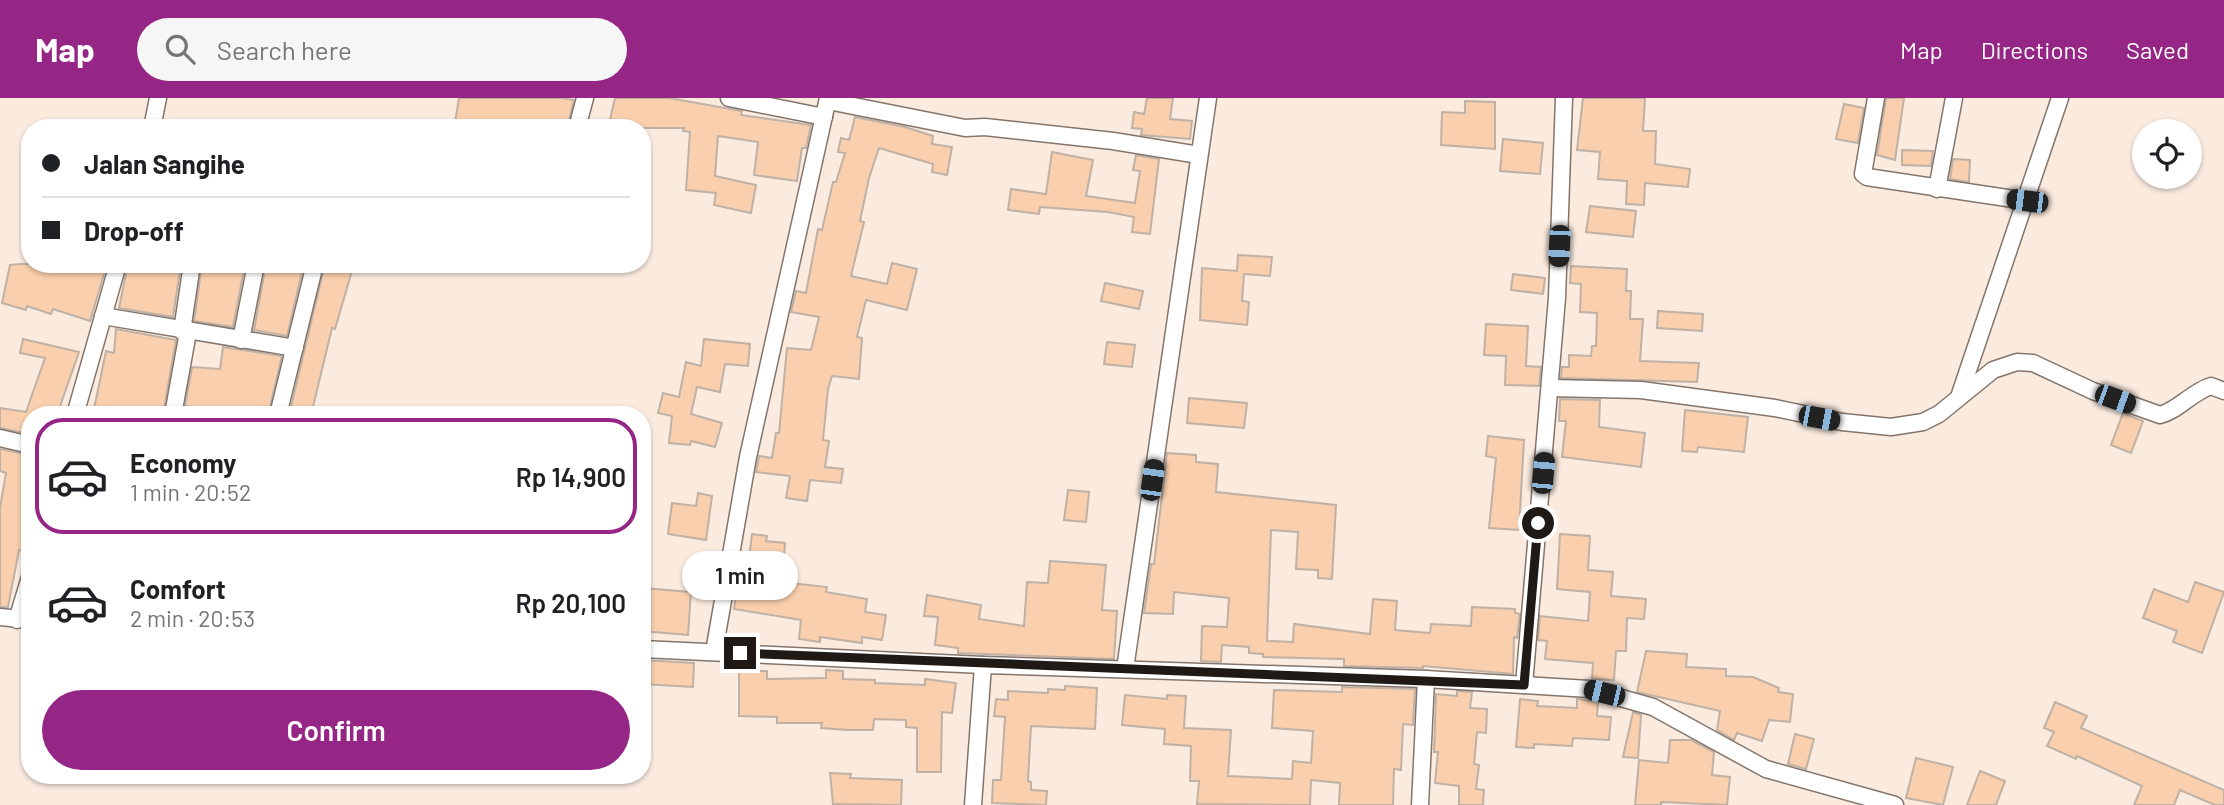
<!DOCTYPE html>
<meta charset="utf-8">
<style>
:root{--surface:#fff;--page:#f6f6f6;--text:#202124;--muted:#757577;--line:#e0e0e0;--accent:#962685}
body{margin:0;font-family:Barlow,sans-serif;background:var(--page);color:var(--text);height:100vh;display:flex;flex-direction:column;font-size:26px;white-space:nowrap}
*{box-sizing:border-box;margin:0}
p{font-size:23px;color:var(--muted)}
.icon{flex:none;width:38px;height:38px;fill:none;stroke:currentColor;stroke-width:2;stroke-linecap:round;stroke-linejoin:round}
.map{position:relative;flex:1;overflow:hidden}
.drawer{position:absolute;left:21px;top:308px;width:630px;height:378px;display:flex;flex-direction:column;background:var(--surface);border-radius:28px;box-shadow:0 2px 5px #0004}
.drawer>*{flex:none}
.hud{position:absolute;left:21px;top:21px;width:630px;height:154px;border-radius:28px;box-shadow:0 2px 5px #0004;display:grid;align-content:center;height:154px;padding:0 21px;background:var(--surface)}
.fabs{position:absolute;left:2132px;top:21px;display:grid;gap:14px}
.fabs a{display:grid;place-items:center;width:70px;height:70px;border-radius:50%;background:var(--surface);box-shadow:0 2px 5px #0004;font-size:35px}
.end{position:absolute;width:32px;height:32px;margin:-16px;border:9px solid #1f1a16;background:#fff;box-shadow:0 0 0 4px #fff}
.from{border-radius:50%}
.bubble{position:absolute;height:49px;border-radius:24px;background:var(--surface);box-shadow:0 2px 5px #0004;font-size:23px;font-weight:600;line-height:49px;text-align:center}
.car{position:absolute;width:21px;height:42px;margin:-21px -10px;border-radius:9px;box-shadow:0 0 5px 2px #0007;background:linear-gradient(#222 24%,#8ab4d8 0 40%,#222 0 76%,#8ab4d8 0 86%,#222 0)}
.hud b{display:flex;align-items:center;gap:24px;height:66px;font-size:26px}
.hud b+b{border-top:2px solid var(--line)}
.hud i{width:18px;height:18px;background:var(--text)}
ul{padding:12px 0 0;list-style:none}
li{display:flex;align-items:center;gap:21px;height:116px;margin:0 14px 10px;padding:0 7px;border:4px solid transparent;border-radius:28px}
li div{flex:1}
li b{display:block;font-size:26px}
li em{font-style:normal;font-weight:600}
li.current{border-color:var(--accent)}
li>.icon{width:63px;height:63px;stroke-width:1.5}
.cta{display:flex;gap:14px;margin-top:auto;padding:14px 21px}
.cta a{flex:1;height:80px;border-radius:42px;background:var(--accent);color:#fff;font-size:28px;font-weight:600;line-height:80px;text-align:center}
header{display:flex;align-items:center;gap:42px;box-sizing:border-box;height:98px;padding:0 35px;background:var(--accent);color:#fff}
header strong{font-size:33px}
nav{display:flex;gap:38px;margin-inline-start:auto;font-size:24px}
.search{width:490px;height:63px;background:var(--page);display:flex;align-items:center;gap:18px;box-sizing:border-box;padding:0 24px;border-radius:38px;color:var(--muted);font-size:26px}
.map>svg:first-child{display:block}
</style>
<header>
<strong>Map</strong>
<div class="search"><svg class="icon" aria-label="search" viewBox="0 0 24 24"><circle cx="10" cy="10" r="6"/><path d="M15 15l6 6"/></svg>Search here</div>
<nav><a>Map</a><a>Directions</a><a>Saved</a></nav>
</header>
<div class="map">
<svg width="2224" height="707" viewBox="0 0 2224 707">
<rect width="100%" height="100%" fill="#fbebdf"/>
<!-- building -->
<g fill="#f9cfad" stroke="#bfb1a5" stroke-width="2">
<path d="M459 0H561L574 2 567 30H454Z"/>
<path d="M615 0H669L742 13 741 17 811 27 806 50H802L797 83 754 77 758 44 718 38 715 78 756 87 751 115 714 107 716 95 686 92 690 34 683 33 684 30H608Z"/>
<path d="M1147 0H1173L1170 21 1192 23 1190 41 1141 37 1142 31 1132 30 1134 14 1144 16Z"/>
<path d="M1583 0H1645L1643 33H1656L1655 66 1690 71 1688 89 1645 85 1644 107 1626 106 1627 83 1598 81 1600 54 1577 52Z"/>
<path d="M1886 0H1904L1895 62 1877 57Z"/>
<path d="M1465 3 1495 4V51L1441 47 1442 14 1465 15Z"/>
<path d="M1844 6 1864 10 1858 45 1836 41Z"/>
<path d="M855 19 905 29 933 38 932 46 952 49 947 77 932 74 933 66 879 50 869 80 860 123 864 124 851 178 887 186 892 165 917 171 907 212 866 202 857 239 862 240 859 281 832 278 828 291 823 342 829 343 825 369 843 371 841 385 810 382 807 403 786 400 790 378 756 374 759 358 772 360 776 335H779L787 250 811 252 819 219 791 214 796 193 806 195 818 131 822 132 833 84H836L845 55 838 54 841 40 849 42Z"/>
<path d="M1503 41 1543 45 1540 76 1500 73Z"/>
<path d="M1902 52 1933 53 1931 68 1902 67Z"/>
<path d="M1052 54 1093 62 1086 98 1135 105 1140 73 1133 72 1136 57 1159 61 1150 136 1132 134 1134 119 1108 114 1040 109 1039 116 1008 112 1011 91 1046 96Z"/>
<path d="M1953 61 1970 62 1969 84 1950 81Z"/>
<path d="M1590 108 1636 113 1633 139 1586 134Z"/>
<path d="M1238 157 1272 159 1270 178 1244 176 1242 203 1249 204 1247 227 1200 222 1202 170 1237 173Z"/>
<path d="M20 166H107L90 223 53 211 51 216 27 208 26 212 2 205 10 167Z"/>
<path d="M128 166H181L173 219 119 210Z"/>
<path d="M202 166H245L233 229 194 223Z"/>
<path d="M266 166H304L287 238 254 232Z"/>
<path d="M325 166H354L335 231 332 230 311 317H289Z"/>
<path d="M1571 168 1627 171 1626 193H1631L1630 221H1643L1640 263 1699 265 1697 284 1561 280 1562 269H1569V257L1591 258 1592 248H1596L1597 215 1580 214 1581 186 1570 185Z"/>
<path d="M1513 176 1545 180 1543 196 1511 192Z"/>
<path d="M1105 185 1143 193 1139 211 1101 203Z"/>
<path d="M1658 213 1703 216 1702 233 1657 230Z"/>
<path d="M1486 226 1528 228 1526 268 1541 269 1539 288 1505 287 1506 258 1484 257Z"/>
<path d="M116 231 176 242 163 317H119L94 311 106 253 114 255Z"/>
<path d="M23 241 79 254 57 317H30V336L0 330V310L26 314 45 260 20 255Z"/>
<path d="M704 241 750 246 748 268 725 266 720 294 697 289 691 316 722 325 715 349 691 343 690 347 669 345 672 318 658 315 663 295 679 299 686 264 701 268Z"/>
<path d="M1107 244 1135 247 1132 269 1104 266Z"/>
<path d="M223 249 282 258 268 317H210V312L185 308 192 269 220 271Z"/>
<path d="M1189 300 1247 305 1244 330 1187 325Z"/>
<path d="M1560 301 1600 302 1599 329 1645 335 1641 369 1562 359 1566 323H1559Z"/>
<path d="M1685 312 1748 319 1744 354 1698 349 1697 354 1682 353Z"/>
<path d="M2123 315 2143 323 2131 355 2111 347Z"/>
<path d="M1488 338 1524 342 1519 432 1489 430 1496 360 1486 358Z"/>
<path d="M0 351 30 357V447L28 454 19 452 8 509H0V410L6 375 0 373Z"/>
<path d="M1167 355 1196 357V364L1218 366 1216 394 1336 407 1332 481 1318 480V472L1296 471 1298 434 1271 432 1267 543 1293 544 1294 526 1370 536 1373 501 1397 503 1395 532 1430 535 1431 526 1471 528 1472 509 1515 511V515L1520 516 1517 540 1514 539 1513 576 1423 568V570L1344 568V561L1263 559V556L1249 555V549L1222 547 1221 564 1201 563 1202 528 1227 529 1229 500 1174 494 1173 516 1144 515 1151 466H1154Z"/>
<path d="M1068 392 1089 394 1086 424 1064 422Z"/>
<path d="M698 395 712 398 706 442 668 436 672 405 696 408Z"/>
<path d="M752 436 767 438 766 443 785 445 782 484 827 489 826 494 867 501 865 514 886 517 882 542 862 539V545L820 539V544L799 541 801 522 734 511 741 459 749 460Z"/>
<path d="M1560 436 1590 438 1588 472 1613 474 1611 498 1646 501 1644 521 1627 520 1626 553H1616L1614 582 1592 581 1593 565 1545 561 1547 543 1538 542 1540 518 1588 523 1590 494 1557 491Z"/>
<path d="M1050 463 1106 467 1102 512 1117 513 1114 561 958 555V550L935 547 938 519 924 518 927 497 981 507 979 521 1024 528 1027 484 1048 485Z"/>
<path d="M2195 484 2224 494 2202 555 2173 544 2177 533 2143 520 2154 491 2188 504Z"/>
<path d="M642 490 691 494 688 537 642 533Z"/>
<path d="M1646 553 1687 556 1686 569 1726 571V578L1753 579 1779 590 1778 594 1793 596 1790 624 1769 622 1762 643 1737 635 1734 642 1717 632 1720 613 1637 594Z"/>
<path d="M642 562 694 565 693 589 642 586Z"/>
<path d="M826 572 843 573V581L875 582V585L925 587V581L956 585 952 615 942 614 941 674H917V630L906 629V622L874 621 873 632H848L821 630 822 625H777V619L739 618V573H767V581L826 580Z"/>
<path d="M1065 588 1097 590 1095 631 1031 628 1028 683 1031 684V692L1047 693 1046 707 992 705 993 682H1001L1005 619 994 618 996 601 1008 602V593L1048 595V591L1065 592Z"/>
<path d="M1342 589 1415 591 1413 627 1403 626 1401 672 1394 671 1393 707H1339L1340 685 1311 682 1310 707 1197 706 1199 683H1190L1191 648 1164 646 1165 631 1122 627 1125 597 1167 601V597L1186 598 1184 630 1231 632 1228 678 1292 681 1293 663 1311 665 1313 633 1272 630 1274 592 1342 594Z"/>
<path d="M1457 593 1472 594 1470 610 1487 611 1486 635 1477 634 1474 666 1479 667 1476 691 1484 692 1483 707H1459V688L1435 685 1438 654H1434L1436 596 1457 598Z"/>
<path d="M1520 601 1538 603 1537 608 1577 610V601L1598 604 1597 618 1611 619 1609 642 1573 640 1572 648 1534 646V650L1516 649Z"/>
<path d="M2055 604 2087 618 2081 630 2224 692V707H2215L2180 692 2174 707H2134L2142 688 2077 658 2076 661 2047 648 2054 634 2044 630Z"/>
<path d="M1633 614 1641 617 1638 660 1623 659Z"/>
<path d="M1795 636 1814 641 1806 671 1788 666Z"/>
<path d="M1670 642H1691L1714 654 1712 677 1730 679 1727 707 1661 704V707H1635L1639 662 1668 665Z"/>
<path d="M1916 660 1953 669 1943 707 1906 700Z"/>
<path d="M1980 673 2005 683 1996 707H1967Z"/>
<path d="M830 675 851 676 850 680 902 682 901 707 833 706Z"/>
</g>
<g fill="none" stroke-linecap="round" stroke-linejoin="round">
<!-- street casing -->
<g stroke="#83756b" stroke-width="19">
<g id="street">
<path d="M729 0 824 19"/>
<path d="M1876 0 1863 76 1867 79 2027 103"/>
<path d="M828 3 965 30 985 29 1113 43 1199 57"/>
<path d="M152 30 158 0"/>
<path d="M577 30 585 0"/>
<path d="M1937 91 1954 0"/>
<path d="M103 218 295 250"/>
<path d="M182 233 192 166"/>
<path d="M241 242 256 166"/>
<path d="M1550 290 1641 292 1775 310 1842 324 1891 329 1923 324 1939 316 1993 272 2017 264 2033 265 2093 293 2160 317C2177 313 2192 294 2211 288L2224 293"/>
<path d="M1960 296 2060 0"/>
<path d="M75 317 118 166"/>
<path d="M173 317 188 234"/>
<path d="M278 317 315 166"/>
<path d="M0 340 30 347"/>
<path d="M0 519 30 522"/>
<path d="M17 522 30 479"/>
<path d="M642 551 983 567 1426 581 1589 591 1653 609 1766 671 1895 707"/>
<path d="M714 554 748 359 828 0"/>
<path d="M1125 571 1208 0"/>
<path d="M1524 587 1557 200 1564 0"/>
<path d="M973 707 983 567"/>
<path d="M1420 707 1426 581"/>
</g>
</g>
<!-- street -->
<use href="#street" stroke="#fff" stroke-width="16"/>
</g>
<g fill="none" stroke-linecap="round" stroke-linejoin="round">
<!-- route -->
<path stroke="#1f1a16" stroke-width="9" d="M740 555 1524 587 1538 425"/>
</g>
</svg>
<div class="fabs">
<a><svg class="icon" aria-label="locate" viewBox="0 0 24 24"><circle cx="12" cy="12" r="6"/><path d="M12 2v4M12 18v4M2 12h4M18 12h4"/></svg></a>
</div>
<i class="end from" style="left:1538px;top:425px"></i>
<i class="end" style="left:740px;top:555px"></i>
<div class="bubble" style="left:682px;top:453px;width:116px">1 min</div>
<i class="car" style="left:2027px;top:103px;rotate:277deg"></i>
<i class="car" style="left:1559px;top:148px;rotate:183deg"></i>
<i class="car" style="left:2115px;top:301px;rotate:110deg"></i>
<i class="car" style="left:1819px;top:320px;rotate:101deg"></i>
<i class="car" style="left:1543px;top:375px;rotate:5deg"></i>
<i class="car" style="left:1152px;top:382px;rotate:8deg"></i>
<i class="car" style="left:1604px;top:595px;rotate:283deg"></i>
<div class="hud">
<b><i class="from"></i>Jalan Sangihe</b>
<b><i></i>Drop-off</b>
</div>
<section class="drawer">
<ul>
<li class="current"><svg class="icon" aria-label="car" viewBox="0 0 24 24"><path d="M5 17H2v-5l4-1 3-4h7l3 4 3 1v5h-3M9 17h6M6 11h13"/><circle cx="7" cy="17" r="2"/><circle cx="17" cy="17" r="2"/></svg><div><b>Economy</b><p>1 min · 20:52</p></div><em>Rp 14,900</em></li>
<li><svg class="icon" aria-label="car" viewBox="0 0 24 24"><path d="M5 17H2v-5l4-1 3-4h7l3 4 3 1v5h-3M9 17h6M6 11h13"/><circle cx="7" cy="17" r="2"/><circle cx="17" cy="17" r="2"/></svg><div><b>Comfort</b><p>2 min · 20:53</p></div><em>Rp 20,100</em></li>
</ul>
<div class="cta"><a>Confirm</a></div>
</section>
</div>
